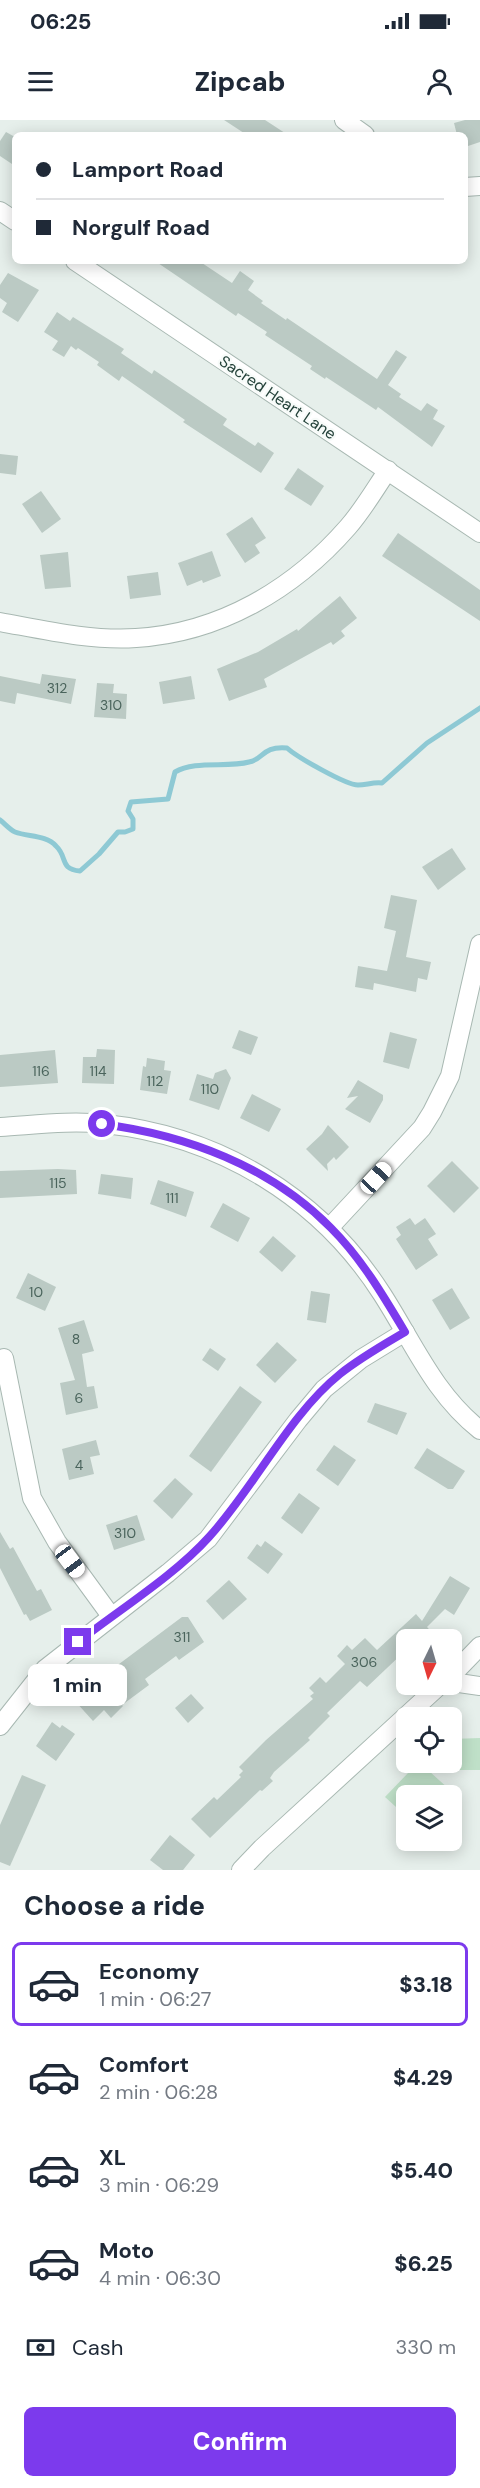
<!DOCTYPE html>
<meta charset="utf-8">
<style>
:root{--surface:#fff;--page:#f6f6f7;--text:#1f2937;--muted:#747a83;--line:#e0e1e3;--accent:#7c3aed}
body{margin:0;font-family:"DM Sans",sans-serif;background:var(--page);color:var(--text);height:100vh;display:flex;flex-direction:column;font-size:22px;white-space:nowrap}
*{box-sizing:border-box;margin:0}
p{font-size:20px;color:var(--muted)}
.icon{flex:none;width:33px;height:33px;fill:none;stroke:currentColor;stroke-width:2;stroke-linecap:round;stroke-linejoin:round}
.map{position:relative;height:1750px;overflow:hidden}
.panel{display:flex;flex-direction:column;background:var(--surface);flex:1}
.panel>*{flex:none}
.banner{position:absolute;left:12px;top:12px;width:456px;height:132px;border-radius:9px;box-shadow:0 3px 15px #0003;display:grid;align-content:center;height:132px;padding:0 24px;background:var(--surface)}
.needle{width:39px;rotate:185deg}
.controls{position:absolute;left:396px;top:1509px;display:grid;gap:12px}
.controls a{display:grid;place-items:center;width:66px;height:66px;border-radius:9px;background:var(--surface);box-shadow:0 3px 15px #0003;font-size:30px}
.end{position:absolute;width:27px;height:27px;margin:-14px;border:8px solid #7c3aed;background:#fff;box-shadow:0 0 0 3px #fff}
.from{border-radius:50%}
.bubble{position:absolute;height:42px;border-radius:9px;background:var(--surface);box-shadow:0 3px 15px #0003;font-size:20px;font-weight:800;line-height:42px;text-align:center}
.car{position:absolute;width:18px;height:36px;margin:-18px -9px;border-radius:8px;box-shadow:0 0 4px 2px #0007;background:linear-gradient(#fff 24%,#345 0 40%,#fff 0 76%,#345 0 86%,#fff 0)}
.banner b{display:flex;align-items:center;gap:21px;height:57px;font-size:22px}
.banner b+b{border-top:2px solid var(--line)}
.banner i{width:15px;height:15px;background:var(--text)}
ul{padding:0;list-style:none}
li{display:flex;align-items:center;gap:18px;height:84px;margin:0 12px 9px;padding:0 12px;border:3px solid transparent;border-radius:9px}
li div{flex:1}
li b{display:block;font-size:22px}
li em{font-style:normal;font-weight:800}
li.selected{border-color:var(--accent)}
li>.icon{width:54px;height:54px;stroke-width:1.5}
h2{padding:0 24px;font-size:27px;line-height:72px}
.pay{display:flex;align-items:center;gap:15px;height:66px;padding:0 24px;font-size:22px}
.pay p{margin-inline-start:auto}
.action{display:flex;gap:12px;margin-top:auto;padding:12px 24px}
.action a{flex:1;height:69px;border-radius:9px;background:var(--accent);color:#fff;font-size:24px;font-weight:800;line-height:69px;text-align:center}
.status{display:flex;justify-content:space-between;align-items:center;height:42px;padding:0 30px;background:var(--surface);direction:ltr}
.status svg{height:16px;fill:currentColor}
header{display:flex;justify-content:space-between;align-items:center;height:78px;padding:0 24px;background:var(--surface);font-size:27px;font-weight:800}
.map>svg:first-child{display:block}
</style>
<div class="status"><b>06:25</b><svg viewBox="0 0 49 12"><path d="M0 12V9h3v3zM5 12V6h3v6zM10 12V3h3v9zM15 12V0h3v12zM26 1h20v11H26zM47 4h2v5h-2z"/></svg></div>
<header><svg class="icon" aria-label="menu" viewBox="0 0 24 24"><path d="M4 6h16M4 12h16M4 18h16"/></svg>Zipcab<svg class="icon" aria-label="person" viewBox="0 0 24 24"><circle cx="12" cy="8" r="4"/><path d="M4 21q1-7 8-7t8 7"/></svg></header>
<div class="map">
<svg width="480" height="1750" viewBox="0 0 480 1750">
<rect width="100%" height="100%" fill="#e6efeb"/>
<!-- green -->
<g fill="#bfe0c8">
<path d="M480 1618V1650H456L446 1643 452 1642V1619Z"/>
<path d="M429 1651 450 1670V1675L406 1676V1696L385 1677 408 1653Z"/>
</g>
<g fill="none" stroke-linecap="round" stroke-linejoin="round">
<!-- stream -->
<path stroke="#8ec9d4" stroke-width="5" d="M0 700C5 704 10 710 15 712 28 717 46 715 56 726 68 737 59 749 80 751L99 734 118 712H125L133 709V699L128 691 131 682 168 679 175 652C195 640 227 648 249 642 265 639 261 626 287 628 297 637 346 665 358 665 366 665 373 662 382 663L427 623 480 588"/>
</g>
<!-- building -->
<g fill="#bbcac4">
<path d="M224 0H265L288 15H247Z"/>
<path d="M465 0H480V22L465 27V15H457L454 3Z"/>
<path d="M6 12 15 17V46L0 36V21Z"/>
<path d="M155 141H199L232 163 240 151 254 161 248 170 263 181 261 183 286 200 287 198 377 259 396 230 407 237 388 265 401 274 399 277 421 291 427 283 438 290 433 299 445 306 432 327 378 287 376 290 326 257 325 259 310 249 312 246 265 215 267 212 238 193 236 196Z"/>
<path d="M8 153 39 170 18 202 2 192 7 183 0 178V165Z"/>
<path d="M57 192 70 201 73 197 124 229 121 233 152 254 154 250 227 299 223 305 255 326 258 322 274 333 261 353 183 302 185 300 122 256 119 261 97 245 99 242 78 228 76 230 71 226 64 237 52 230 58 221 44 212Z"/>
<path d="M0 334 18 336 16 355 0 353Z"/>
<path d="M298 348 324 366 311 386 284 369Z"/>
<path d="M41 371 61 399 42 413 22 384Z"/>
<path d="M252 397 266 418 255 425 260 433 245 443 226 414Z"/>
<path d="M398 413 480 470V501L382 436Z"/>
<path d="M212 431 221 456 203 463 202 460 187 466 178 443Z"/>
<path d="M68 432 71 467 45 469 40 435Z"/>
<path d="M158 452 161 475 130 479 127 456Z"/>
<path d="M340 476 357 498 341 511 345 516 333 525 331 522 264 559 267 567 229 581 217 549 258 532 297 509 298 511Z"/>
<path d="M42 554 76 559 71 584 17 573 15 584 0 581V556L40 564Z"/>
<path d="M191 556 195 579 163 584 159 562Z"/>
<path d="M97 563 114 564 113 573 127 574 126 599 94 597Z"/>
<path d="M452 728 466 749 438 770 422 747Z"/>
<path d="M391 775 417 780 406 837 431 842 427 860 418 858 416 872 374 863 373 870 355 867 358 846 387 851 396 811 384 808Z"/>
<path d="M239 910 258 917 251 935 232 928Z"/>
<path d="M390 912 417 919 409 949 383 942Z"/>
<path d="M97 929 115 930 114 964 82 963 83 937H96Z"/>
<path d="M55 930 58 963 0 967V935Z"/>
<path d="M147 938 165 941 164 950 171 951 167 974 140 970 143 946 146 947Z"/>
<path d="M226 949 231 958 219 990 189 980 197 954 213 959 215 953Z"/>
<path d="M358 960 383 975V980L370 1003 345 989 358 976 347 978Z"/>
<path d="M252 974 281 989 269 1012 240 998Z"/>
<path d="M328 1005 349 1027 336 1040 334 1037 327 1044 328 1051 306 1029 322 1014Z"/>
<path d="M452 1041 479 1068 454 1093 427 1066Z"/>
<path d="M58 1049 76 1050 77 1074 0 1078V1051Z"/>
<path d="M101 1054 133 1058 131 1079 98 1074Z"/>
<path d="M158 1060 194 1072 186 1097 150 1084Z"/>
<path d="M223 1083 250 1098 238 1122 210 1107Z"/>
<path d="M410 1098 415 1105 425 1098 436 1114 428 1119 438 1135 416 1150 396 1119 401 1115 396 1107Z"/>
<path d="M273 1116 296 1136 282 1152 259 1132Z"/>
<path d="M28 1153 56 1167 45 1191 16 1178Z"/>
<path d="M452 1168 470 1198 450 1210 432 1180Z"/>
<path d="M311 1171 330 1174 326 1203 307 1200Z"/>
<path d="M84 1200 94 1231 82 1234 87 1267 94 1266 98 1288 66 1295 60 1263 75 1260 58 1208Z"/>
<path d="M277 1222 297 1240 275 1263 256 1245Z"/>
<path d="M210 1228 226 1239 218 1251 202 1240Z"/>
<path d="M240 1266 262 1282 211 1352 189 1336Z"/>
<path d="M375 1283 407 1293 397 1315 367 1302Z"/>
<path d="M96 1320 100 1335 90 1337 94 1354 69 1360 62 1329Z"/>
<path d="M334 1325 356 1340 338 1366 316 1350Z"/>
<path d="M427 1328 465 1351 453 1369H448L414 1348Z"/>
<path d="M175 1358 193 1374 172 1399 153 1381Z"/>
<path d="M299 1373 320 1388 302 1414 281 1398Z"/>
<path d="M137 1395 145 1420 114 1430 106 1405Z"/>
<path d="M0 1412 10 1429 13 1427 37 1471 41 1469 52 1490 30 1501 26 1494 24 1495 0 1448Z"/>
<path d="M265 1421 283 1434 268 1454 247 1438 257 1424 261 1427Z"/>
<path d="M450 1456 470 1468 454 1495 445 1489 427 1507 439 1520H406V1530L367 1567 360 1561 327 1593 330 1596 308 1618 310 1620 274 1652 270 1658 273 1661 262 1671 260 1670 210 1718 191 1699 214 1677 217 1680 241 1657 239 1655 243 1651 239 1647 266 1620 313 1579 310 1576 314 1573 309 1568 320 1557 326 1563 345 1544 337 1536 347 1525 352 1530 365 1518 377 1530 416 1494 422 1501Z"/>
<path d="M229 1460 247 1479 223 1500 206 1481Z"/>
<path d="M182 1497H188L204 1522 179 1540 176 1536 145 1559 149 1565 122 1585 123 1586 111 1598 104 1590 93 1601 75 1581 99 1559Z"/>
<path d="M191 1574 204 1588 188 1603 175 1588Z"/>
<path d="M52 1602 60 1608 62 1605 75 1614 56 1641 36 1626Z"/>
<path d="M22 1655 46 1665 10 1746 0 1742V1705Z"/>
<path d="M170 1715 195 1735 183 1750H163L150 1740Z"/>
</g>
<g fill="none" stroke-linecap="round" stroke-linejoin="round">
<!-- minor casing -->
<g stroke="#a8b8b2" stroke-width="20">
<g id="minor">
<path d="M344 0 365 15"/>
<path d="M465 67 480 66"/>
<path d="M0 502C44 510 91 521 136 518 220 513 294 469 348 407 363 390 375 369 388 350"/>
<path d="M0 1007C34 1005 70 1000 105 1004 219 1016 320 1077 382 1174 413 1222 434 1274 480 1310"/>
<path d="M330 1107 422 1008 432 992 450 956 480 824"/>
<path d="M4 1238 32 1378 57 1422 111 1496"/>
<path d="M452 1562 480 1566"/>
<path d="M0 1606 45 1549 168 1453 208 1419 298 1300 324 1269 361 1239 405 1212"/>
</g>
</g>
<!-- tertiary casing -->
<g stroke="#a8b8b2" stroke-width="20">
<g id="tertiary">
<path d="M0 91 15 101"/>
<path d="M75 141 480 413"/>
<path d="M452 1555 480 1526"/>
<path d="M241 1750 262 1728 441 1564"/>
</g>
</g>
<!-- minor -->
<use href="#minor" stroke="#fff" stroke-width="18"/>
<!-- tertiary -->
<use href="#tertiary" stroke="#fff" stroke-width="18"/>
</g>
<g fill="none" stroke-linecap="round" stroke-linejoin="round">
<!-- route -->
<path stroke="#7c3aed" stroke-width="8" d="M78 1522C119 1490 175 1455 209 1417 255 1367 288 1296 340 1254 360 1238 383 1225 405 1212 383 1175 361 1138 331 1108 270 1046 186 1015 102 1004"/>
</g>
<g text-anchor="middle" stroke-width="4.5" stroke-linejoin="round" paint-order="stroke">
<!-- number labels -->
<g font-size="14" fill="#4a645c">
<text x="57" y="573">312</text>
<text x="111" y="590">310</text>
<text x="41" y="956">116</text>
<text x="98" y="956">114</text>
<text x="155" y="966">112</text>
<text x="210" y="974">110</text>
<text x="58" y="1068">115</text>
<text x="172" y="1083">111</text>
<text x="36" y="1177">10</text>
<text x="76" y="1224">8</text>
<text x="79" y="1283">6</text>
<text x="79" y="1350">4</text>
<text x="125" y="1418">310</text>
<text x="182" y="1522">311</text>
<text x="364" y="1547">306</text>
</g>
<!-- street labels -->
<g font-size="16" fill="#24423a" stroke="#f7fbf9">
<text transform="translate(278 277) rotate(34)" y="6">Sacred Heart Lane</text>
</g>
</g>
</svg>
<div class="controls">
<a><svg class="needle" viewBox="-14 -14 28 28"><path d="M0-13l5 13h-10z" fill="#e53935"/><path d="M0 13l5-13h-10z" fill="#747a83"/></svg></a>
<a><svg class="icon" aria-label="locate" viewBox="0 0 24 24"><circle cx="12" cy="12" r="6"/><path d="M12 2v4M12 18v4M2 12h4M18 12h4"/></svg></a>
<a><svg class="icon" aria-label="layers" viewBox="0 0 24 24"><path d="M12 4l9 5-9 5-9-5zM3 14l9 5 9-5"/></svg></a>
</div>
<i class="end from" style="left:102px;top:1004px"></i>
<i class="end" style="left:78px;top:1522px"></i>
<div class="bubble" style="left:28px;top:1544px;width:99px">1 min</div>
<i class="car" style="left:376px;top:1058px;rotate:43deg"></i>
<i class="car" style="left:70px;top:1441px;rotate:143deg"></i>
<div class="banner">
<b><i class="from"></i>Lamport Road</b>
<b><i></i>Norgulf Road</b>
</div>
</div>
<section class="panel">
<h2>Choose a ride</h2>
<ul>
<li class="selected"><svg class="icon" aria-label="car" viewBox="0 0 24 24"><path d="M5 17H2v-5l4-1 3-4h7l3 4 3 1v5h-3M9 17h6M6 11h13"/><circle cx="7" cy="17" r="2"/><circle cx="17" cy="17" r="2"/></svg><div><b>Economy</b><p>1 min · 06:27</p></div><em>$3.18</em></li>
<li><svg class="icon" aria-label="car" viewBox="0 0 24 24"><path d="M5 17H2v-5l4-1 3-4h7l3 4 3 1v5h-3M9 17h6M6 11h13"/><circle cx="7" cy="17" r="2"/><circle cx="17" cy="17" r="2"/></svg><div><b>Comfort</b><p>2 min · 06:28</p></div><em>$4.29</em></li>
<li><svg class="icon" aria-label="car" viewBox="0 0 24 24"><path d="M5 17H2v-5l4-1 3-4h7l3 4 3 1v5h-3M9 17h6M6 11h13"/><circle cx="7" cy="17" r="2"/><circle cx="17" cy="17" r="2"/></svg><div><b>XL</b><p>3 min · 06:29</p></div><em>$5.40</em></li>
<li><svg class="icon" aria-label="car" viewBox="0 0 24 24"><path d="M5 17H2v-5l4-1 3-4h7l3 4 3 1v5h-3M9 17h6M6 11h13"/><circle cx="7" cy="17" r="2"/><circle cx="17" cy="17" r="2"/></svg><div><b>Moto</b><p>4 min · 06:30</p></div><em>$6.25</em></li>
</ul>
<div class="pay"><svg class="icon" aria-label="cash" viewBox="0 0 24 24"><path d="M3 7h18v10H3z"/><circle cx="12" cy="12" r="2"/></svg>Cash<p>330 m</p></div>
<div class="action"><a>Confirm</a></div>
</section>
